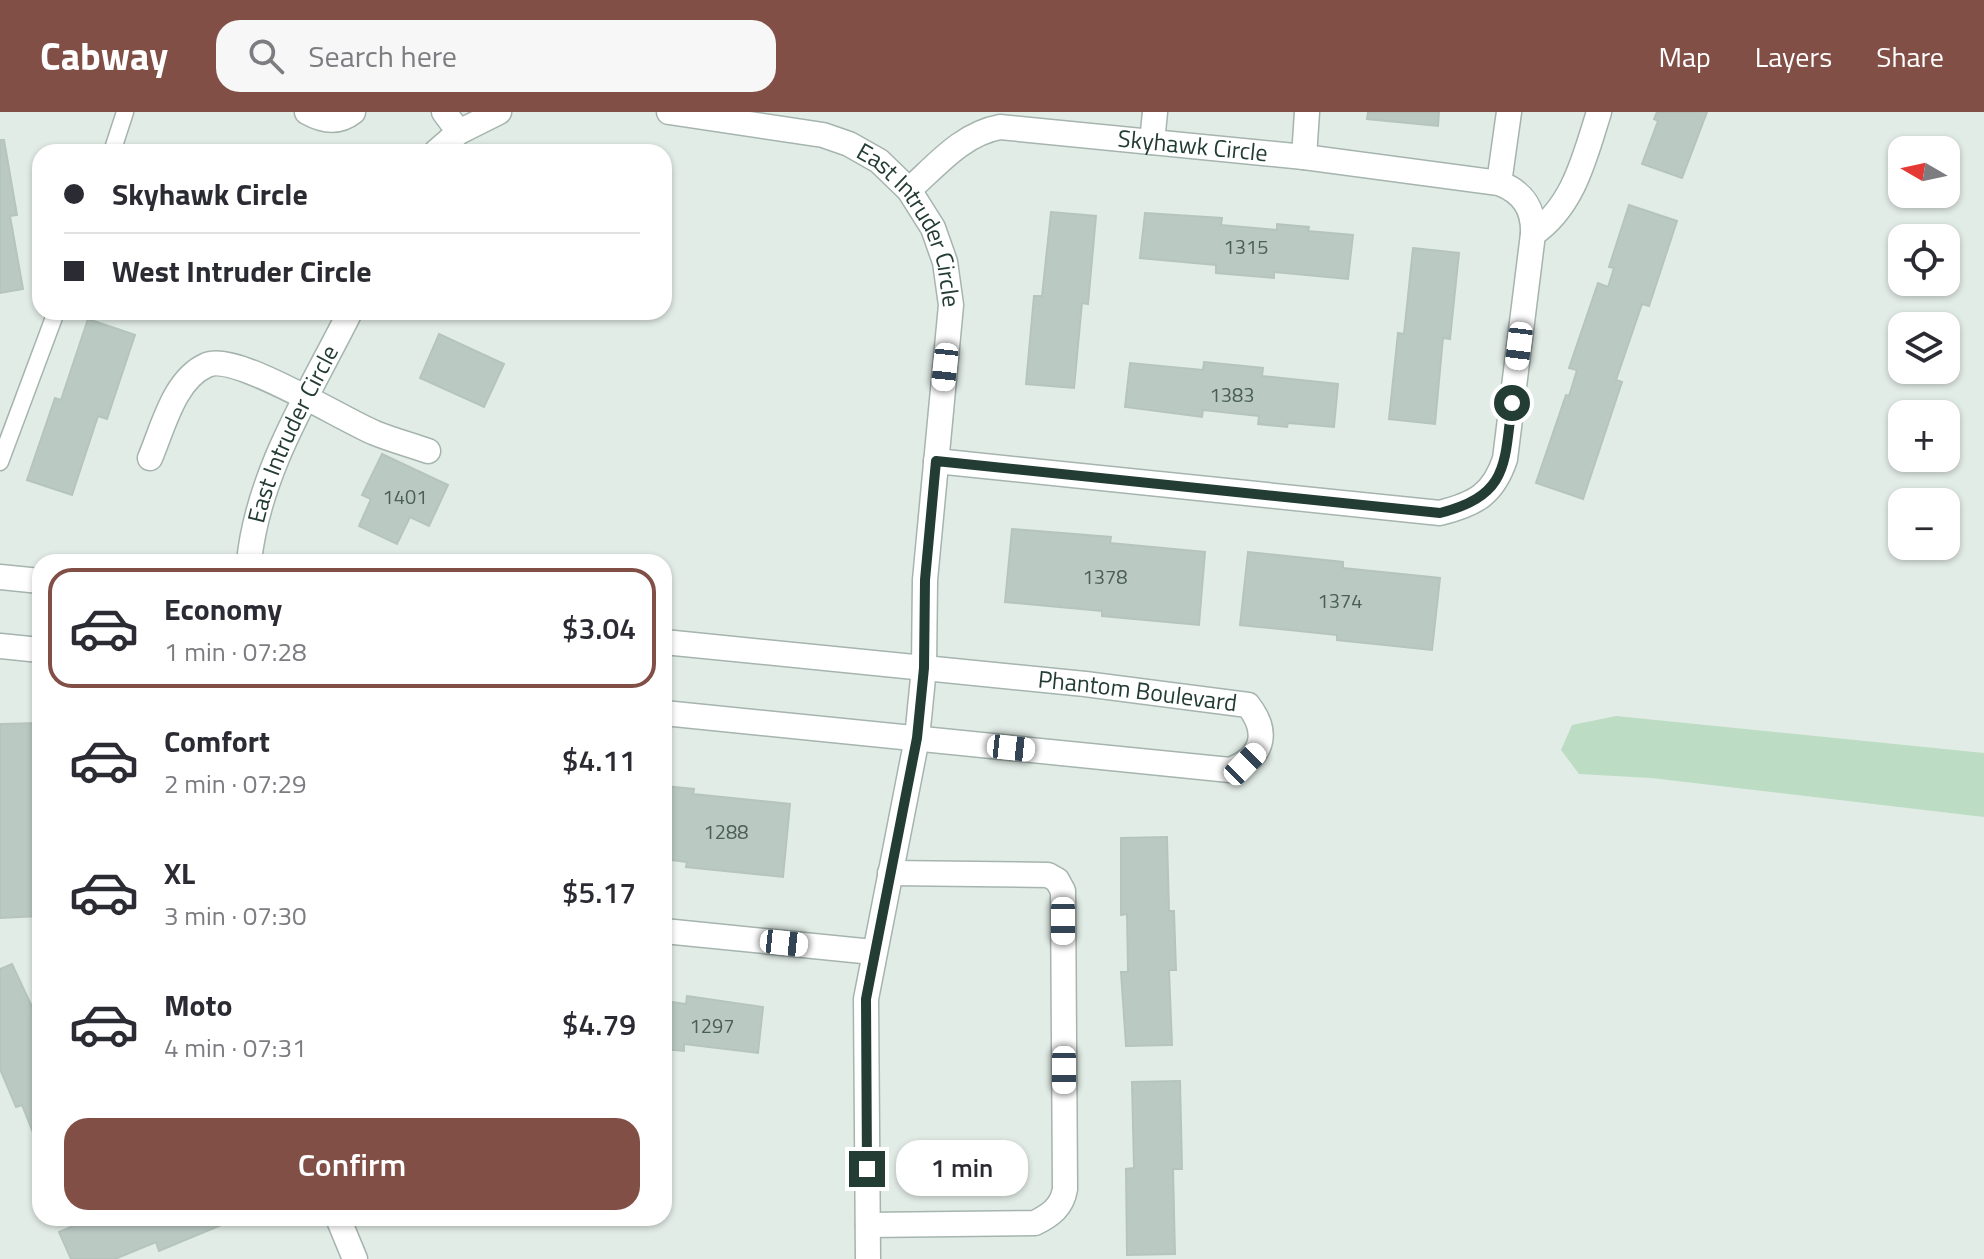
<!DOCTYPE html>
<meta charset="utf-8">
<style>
:root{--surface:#fff;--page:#f7f7f7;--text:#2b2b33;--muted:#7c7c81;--line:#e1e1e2;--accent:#824f47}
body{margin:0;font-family:"Titillium Web",sans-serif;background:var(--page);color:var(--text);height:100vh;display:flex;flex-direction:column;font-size:30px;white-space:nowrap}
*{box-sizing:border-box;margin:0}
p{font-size:26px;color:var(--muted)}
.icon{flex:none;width:44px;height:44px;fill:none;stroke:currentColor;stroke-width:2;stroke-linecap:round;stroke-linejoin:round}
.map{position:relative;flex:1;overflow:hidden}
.details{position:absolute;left:32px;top:442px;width:640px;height:672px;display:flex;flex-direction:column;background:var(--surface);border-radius:24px;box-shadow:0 2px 6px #0004}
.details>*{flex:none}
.hud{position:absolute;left:32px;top:32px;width:640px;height:176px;border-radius:24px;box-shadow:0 2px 6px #0004;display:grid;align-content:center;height:176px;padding:0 32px;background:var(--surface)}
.needle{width:52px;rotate:279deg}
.controls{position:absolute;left:1888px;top:24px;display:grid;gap:16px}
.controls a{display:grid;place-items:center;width:72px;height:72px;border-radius:16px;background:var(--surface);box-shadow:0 2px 6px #0004;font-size:40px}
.end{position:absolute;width:36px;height:36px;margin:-18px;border:10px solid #233c34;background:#fff;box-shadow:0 0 0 4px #fff}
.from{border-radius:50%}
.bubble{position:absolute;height:56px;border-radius:24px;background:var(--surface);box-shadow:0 2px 6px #0004;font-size:26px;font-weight:600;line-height:56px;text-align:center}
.car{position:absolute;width:24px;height:48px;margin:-24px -12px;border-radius:10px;box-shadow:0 0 6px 2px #0007;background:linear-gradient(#fff 24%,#345 0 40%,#fff 0 76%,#345 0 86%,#fff 0)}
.hud b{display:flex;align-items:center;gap:28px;height:76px;font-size:30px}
.hud b+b{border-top:2px solid var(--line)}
.hud i{width:20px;height:20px;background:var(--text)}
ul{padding:14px 0 0;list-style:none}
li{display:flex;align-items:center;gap:24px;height:120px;margin:0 16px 12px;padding:0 16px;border:4px solid transparent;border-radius:24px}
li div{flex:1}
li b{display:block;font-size:30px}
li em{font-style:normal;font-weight:600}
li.active{border-color:var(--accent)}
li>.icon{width:72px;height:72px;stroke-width:1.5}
.cta{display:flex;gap:16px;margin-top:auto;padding:16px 32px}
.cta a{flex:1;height:92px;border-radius:24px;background:var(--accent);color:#fff;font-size:32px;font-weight:600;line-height:92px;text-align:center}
header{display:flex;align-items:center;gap:48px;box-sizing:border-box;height:112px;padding:0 40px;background:var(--accent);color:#fff}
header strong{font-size:38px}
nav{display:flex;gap:44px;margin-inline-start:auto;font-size:28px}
.search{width:560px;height:72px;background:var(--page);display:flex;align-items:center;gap:20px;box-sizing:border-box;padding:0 28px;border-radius:24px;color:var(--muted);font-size:30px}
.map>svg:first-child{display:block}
</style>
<header>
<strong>Cabway</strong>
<div class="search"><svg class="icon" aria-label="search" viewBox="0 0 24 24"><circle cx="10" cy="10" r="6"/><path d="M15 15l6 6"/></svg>Search here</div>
<nav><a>Map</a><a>Layers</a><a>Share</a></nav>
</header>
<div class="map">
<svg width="1984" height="1147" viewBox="0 0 1984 1147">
<rect width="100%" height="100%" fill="#e2ece7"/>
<!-- green -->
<path fill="#bcdcc3" d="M1616 604 1984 641V705L1651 666 1579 662 1561 638 1572 613Z"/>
<!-- building -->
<g fill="#bbc9c3" stroke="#b5c5be" stroke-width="2">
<path d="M1368 0H1439L1438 14 1367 7Z"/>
<path d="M1657 0H1707L1682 66 1642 52 1658 9 1654 7Z"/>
<path d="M0 28H4L17 103 10 104 23 177 0 181Z"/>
<path d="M1629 93 1677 109 1649 194 1642 192 1616 268 1622 270 1583 387 1536 371 1566 283 1569 284 1577 258 1569 256 1598 171 1608 175 1614 156 1609 155Z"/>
<path d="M1051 100 1096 104 1088 192 1082 191 1074 276 1026 272 1034 184H1042Z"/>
<path d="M1145 101 1222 106 1221 113 1277 118V112L1309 115 1308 119 1353 123 1348 167 1274 160V166L1216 161V153L1140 146Z"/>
<path d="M1413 136 1459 141 1450 227 1443 226 1435 312 1389 307 1398 221 1404 222Z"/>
<path d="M88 207 135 223 107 307 98 304 72 383 27 368 55 286 61 288Z"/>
<path d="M439 222 504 252 484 295 420 266Z"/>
<path d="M1204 250 1263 256 1262 264 1338 272 1334 315 1288 311 1287 315 1258 312 1259 304 1203 298 1202 305 1125 295 1130 251 1203 258Z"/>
<path d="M382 342 448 373 429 414 410 405 397 432 359 414 371 387 362 383Z"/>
<path d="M1012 417 1111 425 1110 431 1205 440 1199 513 1102 504V499L1005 490Z"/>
<path d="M1248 440 1343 450V456L1440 466 1432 538 1337 528V523L1240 513Z"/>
<path d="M40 611V804L0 806V612Z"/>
<path d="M664 674 694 677 693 682 790 692 783 765 686 755 687 750 664 747Z"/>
<path d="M1167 725 1169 799H1174L1176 858H1169L1172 933 1126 934 1121 860H1128L1127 802 1121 803V726Z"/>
<path d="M12 852 40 912V921L37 922 40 930V1038L22 993 16 995 0 957V857Z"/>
<path d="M687 884 763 895 758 941 684 932V939L664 937V889L686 892Z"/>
<path d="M1180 969 1182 1057H1173L1175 1142 1127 1143 1126 1057 1134 1056 1132 970Z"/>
<path d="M92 1106H238L159 1139 156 1130 115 1147H71L59 1120Z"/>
</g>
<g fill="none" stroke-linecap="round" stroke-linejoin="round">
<!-- lane casing -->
<g stroke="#a5b4ae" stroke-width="19">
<g id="lane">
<path d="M112 40 125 0"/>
<path d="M0 350 56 200"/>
</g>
</g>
<!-- street casing -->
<g stroke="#a5b4ae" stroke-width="27">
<g id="street">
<path d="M307 0C323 9 338 12 353 0"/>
<path d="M444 0 459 20"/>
<path id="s1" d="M669 0 823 23 849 32 879 49 909 78 933 116 945 150 951 193 925 468 924 556 917 626 866 887 868 1147"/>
<path d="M1152 30 1155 0"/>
<path d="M436 40 459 20 499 0"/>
<path d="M1304 45 1307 0"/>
<path d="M1499 71 1509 0"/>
<path id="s2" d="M909 78C937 53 962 22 1000 15L1304 45 1499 71C1523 80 1534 97 1533 122"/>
<path d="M150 346C163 316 174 267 207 253 235 240 343 308 375 321 392 328 411 333 428 339"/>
<path d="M936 349 1440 401C1475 392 1493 383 1505 347L1533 122C1574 94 1585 44 1599 0"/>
<path id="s3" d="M249 450C258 360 310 280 350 200"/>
<path d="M0 465 40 469"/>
<path id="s4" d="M664 530 1085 572 1248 593C1270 621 1263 645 1230 658L664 601"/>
<path d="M0 534 40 538"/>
<path d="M664 819 873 840"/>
<path d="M338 1106 355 1147"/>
<path d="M868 1113 1035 1111C1051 1103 1062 1095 1065 1077L1063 779 1057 768 1048 763 890 761"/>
</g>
</g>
<!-- lane -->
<use href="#lane" stroke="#fff" stroke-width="16"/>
<!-- street -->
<use href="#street" stroke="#fff" stroke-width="24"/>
</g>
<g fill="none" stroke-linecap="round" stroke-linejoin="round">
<!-- route -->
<path stroke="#233c34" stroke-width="10" d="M867 1057 866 887 917 626 924 556 925 468 936 349 1440 401C1509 383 1504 353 1512 291"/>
</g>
<g text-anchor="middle" stroke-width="7" stroke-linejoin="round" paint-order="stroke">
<!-- number labels -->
<g font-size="20" fill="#495f58">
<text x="1246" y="142">1315</text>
<text x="1232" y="290">1383</text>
<text x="405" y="392">1401</text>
<text x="1105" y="472">1378</text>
<text x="1340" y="496">1374</text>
<text x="726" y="727">1288</text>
<text x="712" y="921">1297</text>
</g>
<!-- street labels -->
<g font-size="24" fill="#233c34" stroke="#f3f8f5">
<text dy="8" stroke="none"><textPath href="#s2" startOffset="306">Skyhawk Circle</textPath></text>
<text dy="8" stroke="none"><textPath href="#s1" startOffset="290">East Intruder Circle</textPath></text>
<text dy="8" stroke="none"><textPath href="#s3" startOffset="136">East Intruder Circle</textPath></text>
<text dy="8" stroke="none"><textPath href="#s4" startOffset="476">Phantom Boulevard</textPath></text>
</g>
</g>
</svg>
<div class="controls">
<a><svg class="needle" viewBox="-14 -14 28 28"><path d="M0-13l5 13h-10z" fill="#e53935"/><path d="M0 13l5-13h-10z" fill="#7c7c81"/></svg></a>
<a><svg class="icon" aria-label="locate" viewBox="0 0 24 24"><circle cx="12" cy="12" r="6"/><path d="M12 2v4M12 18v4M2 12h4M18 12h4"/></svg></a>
<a><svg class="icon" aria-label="layers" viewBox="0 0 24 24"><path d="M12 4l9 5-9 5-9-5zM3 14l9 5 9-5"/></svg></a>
<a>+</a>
<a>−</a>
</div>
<i class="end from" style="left:1512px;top:291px"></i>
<i class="end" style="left:867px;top:1057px"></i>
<div class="bubble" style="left:896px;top:1028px;width:132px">1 min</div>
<i class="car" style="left:1519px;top:234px;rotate:187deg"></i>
<i class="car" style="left:945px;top:255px;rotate:186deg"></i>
<i class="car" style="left:1011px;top:636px;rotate:96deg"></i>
<i class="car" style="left:1245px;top:652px;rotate:45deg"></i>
<i class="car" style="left:1063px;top:809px;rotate:180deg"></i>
<i class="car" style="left:784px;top:831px;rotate:96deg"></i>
<i class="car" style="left:1064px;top:958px;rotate:180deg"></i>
<div class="hud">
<b><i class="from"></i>Skyhawk Circle</b>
<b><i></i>West Intruder Circle</b>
</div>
<section class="details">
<ul>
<li class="active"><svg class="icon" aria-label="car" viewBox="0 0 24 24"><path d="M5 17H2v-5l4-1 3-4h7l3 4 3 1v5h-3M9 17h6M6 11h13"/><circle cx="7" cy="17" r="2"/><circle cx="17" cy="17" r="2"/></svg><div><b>Economy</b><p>1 min · 07:28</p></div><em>$3.04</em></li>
<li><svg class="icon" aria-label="car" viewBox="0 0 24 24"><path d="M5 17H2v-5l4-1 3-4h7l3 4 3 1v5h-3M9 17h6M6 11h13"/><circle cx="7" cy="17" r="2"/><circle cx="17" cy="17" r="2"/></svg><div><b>Comfort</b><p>2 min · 07:29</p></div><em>$4.11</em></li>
<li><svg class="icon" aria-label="car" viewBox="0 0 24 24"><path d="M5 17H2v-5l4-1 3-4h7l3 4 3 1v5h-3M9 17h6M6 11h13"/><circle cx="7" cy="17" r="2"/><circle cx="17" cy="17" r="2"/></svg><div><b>XL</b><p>3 min · 07:30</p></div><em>$5.17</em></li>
<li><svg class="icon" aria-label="car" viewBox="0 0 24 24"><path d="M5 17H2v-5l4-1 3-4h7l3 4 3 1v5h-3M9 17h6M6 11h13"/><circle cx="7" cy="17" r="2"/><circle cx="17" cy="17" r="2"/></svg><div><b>Moto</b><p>4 min · 07:31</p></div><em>$4.79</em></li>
</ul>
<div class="cta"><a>Confirm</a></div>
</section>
</div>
